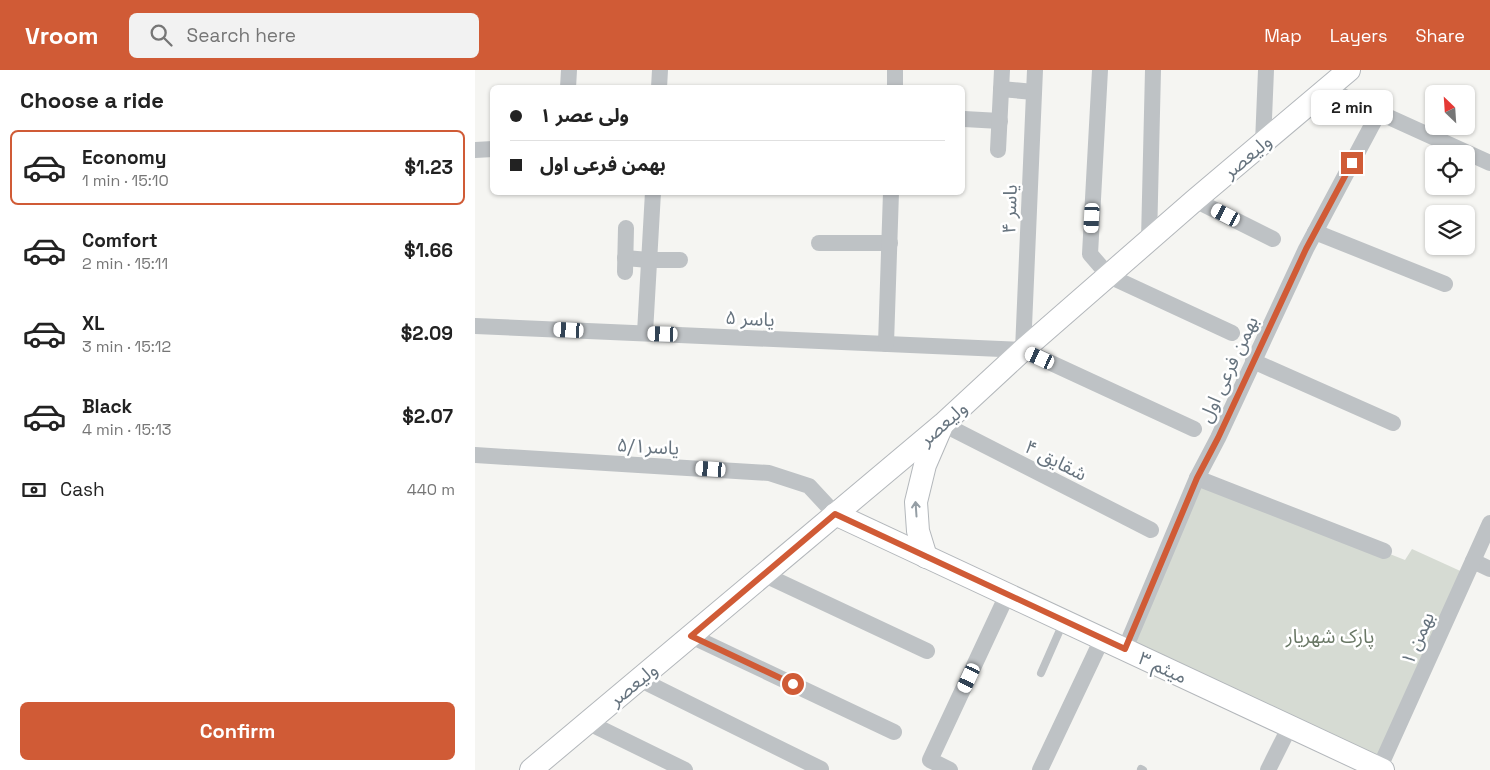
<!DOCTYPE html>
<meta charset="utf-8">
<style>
:root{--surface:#fff;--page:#f2f2f2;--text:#222;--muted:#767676;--line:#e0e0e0;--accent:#d05b36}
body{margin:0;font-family:"Space Grotesk","Noto Sans Arabic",sans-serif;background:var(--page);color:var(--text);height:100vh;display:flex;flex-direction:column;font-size:19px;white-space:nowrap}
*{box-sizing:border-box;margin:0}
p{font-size:16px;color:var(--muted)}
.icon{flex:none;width:28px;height:28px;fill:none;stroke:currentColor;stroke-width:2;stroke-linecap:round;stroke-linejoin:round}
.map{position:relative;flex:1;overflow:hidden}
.side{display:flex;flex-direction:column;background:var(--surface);width:475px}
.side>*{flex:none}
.guide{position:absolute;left:15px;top:15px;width:475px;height:110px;border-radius:8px;box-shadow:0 1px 4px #0004;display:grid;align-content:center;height:110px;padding:0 20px;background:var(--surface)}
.needle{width:32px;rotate:335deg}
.tools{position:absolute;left:950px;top:15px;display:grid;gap:10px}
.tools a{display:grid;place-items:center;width:50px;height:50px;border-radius:8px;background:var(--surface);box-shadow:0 1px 4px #0004;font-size:25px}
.end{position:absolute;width:22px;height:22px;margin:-11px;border:6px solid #d05b36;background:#fff;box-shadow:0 0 0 2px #fff}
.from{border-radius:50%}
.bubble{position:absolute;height:35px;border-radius:8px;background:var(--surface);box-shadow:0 1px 4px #0004;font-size:16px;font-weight:700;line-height:35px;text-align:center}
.car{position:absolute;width:15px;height:30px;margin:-15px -8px;border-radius:6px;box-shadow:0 0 4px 1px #0007;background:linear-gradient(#fff 24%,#345 0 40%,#fff 0 76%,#345 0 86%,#fff 0)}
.guide b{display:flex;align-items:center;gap:18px;height:48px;font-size:19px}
.guide b+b{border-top:1px solid var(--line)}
.guide i{width:12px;height:12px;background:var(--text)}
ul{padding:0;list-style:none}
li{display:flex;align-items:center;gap:15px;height:75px;margin:0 10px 8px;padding:0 10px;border:2px solid transparent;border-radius:8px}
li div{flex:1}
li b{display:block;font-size:19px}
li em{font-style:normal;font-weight:700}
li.selected{border-color:var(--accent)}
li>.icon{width:45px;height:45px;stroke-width:1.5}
h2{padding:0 20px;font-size:22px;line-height:60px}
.pay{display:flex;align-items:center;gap:12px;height:55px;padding:0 20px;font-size:19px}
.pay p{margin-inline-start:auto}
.button{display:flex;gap:10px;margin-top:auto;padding:10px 20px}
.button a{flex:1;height:58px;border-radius:8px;background:var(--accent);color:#fff;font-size:20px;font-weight:700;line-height:58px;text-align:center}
header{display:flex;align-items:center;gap:30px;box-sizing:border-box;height:70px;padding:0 25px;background:var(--accent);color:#fff}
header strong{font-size:24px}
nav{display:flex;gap:28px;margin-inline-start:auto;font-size:18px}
.search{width:350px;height:45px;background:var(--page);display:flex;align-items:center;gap:12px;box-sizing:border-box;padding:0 18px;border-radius:8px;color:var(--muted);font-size:19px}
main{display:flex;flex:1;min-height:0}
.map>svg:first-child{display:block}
</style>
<header>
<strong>Vroom</strong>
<div class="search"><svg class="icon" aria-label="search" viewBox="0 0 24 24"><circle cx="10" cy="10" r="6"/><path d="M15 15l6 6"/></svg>Search here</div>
<nav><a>Map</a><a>Layers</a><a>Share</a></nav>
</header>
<main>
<section class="side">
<h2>Choose a ride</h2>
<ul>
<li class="selected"><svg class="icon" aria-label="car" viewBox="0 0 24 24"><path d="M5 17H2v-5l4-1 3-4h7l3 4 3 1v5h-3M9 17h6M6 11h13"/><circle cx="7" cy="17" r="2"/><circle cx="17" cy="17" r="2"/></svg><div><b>Economy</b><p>1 min · 15:10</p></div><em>$1.23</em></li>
<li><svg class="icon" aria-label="car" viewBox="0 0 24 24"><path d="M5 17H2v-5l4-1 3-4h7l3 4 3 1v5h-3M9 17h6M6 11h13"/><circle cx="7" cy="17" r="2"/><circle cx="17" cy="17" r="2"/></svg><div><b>Comfort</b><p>2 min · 15:11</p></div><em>$1.66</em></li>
<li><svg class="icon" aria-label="car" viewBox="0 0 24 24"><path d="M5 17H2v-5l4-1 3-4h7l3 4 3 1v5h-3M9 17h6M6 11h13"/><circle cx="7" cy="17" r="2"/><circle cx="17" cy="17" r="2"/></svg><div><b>XL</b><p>3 min · 15:12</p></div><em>$2.09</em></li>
<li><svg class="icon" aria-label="car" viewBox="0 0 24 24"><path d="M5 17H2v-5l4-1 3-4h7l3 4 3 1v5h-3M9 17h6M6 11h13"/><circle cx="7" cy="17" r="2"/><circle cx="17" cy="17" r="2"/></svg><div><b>Black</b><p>4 min · 15:13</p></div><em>$2.07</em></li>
</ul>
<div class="pay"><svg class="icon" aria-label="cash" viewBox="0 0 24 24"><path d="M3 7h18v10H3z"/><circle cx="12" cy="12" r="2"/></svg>Cash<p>440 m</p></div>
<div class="button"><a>Confirm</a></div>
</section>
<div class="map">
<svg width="1015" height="700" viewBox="0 0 1015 700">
<rect width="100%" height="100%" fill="#f5f5f2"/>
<!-- green -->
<path fill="#d6dbd3" d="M722 408 930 490 937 479 992 504 904 699 650 579Z"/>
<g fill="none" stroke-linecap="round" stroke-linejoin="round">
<!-- secondary casing -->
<g stroke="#b3b7bb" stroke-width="24">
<g id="secondary">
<path d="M360 444 908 700"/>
<path d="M451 487 443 461 441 432 450 395 466 358"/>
<path d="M56 700 468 354 548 280 720 130 874 0"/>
</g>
</g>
<!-- lane -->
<g stroke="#bec2c5" stroke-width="8">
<path d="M566 603 588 553"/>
<path d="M666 699 668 700"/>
</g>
<!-- street -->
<g stroke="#bec2c5" stroke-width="16">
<path d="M625 0 615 184 634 206 757 263"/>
<path d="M93 18 94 0"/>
<path d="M184 18 185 0"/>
<path d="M420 18V0"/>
<path d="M526 19 559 22"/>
<path d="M852 19 1015 93"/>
<path d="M489 49 525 51"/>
<path d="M788 73 791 0"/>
<path d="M0 80 18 79"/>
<path d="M523 80 527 0"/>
<path d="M720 130 798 169"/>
<path d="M840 162 970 214"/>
<path d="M674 170 678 0"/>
<path d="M344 173H415"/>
<path d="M150 188 174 190H205"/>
<path d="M150 202 151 158"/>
<path d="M0 256 548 280 719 359"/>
<path d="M170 263 178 122"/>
<path d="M411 274 416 122"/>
<path d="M548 280 560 0"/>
<path d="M778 291 918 353"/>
<path d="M468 354 676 460"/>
<path d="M0 385 294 403 334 416 360 444"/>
<path d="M722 408 909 481"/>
<path d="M998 491 1015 499"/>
<path d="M290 505 452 581"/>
<path d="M216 566 419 662"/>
<path d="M650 579 722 408 743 368 831 179 904 42"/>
<path d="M164 609 346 699"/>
<path d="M112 652 210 700"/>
<path d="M904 699 1015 453"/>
<path d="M475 700 455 690 532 525"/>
<path d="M565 700 627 569"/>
<path d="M793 700 815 656"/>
</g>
<!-- secondary -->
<use href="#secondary" stroke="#fff" stroke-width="22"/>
</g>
<!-- one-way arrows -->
<defs><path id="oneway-shaft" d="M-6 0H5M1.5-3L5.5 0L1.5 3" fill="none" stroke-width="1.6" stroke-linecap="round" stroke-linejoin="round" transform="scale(1.25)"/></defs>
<use stroke="#959ea5" href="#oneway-shaft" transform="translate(441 439) rotate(-94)"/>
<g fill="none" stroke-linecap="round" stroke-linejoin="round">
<!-- route -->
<path stroke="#d05b36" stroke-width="6" d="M318 614 216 566 360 444 650 579 722 408 743 368 831 179 877 93"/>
</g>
<g text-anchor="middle" stroke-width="5" stroke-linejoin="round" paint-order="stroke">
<!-- street labels -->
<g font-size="19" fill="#67747f" stroke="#fff">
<text transform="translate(772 86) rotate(-40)" y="7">ولیعصر</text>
<text transform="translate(534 139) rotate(-88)" y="7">یاسر ۴</text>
<text transform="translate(275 248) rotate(3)" y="7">یاسر ۵</text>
<text transform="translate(753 299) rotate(-65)" y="7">بهمن فرعی اول</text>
<text transform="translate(468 353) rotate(-41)" y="7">ولیعصر</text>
<text transform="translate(173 376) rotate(3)" y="7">یاسر۵/۱</text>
<text transform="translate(581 390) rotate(27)" y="7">شقایق ۴</text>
<text transform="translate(942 568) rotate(-66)" y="7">بهمن ۱</text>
<text transform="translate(688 597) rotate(25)" y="7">میثم ۳</text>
<text transform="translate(158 614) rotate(-39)" y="7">ولیعصر</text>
</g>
<!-- park labels -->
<g font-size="19" fill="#697765" stroke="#fff">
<text x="855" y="573">پارک شهریار</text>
</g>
</g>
</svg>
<div class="tools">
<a><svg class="needle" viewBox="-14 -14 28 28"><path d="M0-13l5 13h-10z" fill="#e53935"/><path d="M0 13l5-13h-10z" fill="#767676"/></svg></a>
<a><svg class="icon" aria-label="locate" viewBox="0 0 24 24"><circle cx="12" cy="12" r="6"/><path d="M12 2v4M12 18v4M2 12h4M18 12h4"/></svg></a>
<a><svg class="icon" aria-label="layers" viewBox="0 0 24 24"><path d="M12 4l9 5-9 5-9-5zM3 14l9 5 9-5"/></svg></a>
</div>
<i class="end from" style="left:318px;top:614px"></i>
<i class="end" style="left:877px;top:93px"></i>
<div class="bubble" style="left:836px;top:20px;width:82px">2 min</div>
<i class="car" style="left:751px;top:145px;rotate:297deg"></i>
<i class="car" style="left:617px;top:148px;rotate:183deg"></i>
<i class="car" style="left:94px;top:260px;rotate:273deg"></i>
<i class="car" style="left:188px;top:264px;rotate:272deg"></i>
<i class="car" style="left:565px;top:288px;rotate:295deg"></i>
<i class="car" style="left:236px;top:399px;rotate:274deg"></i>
<i class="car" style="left:494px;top:608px;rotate:205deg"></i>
<div class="guide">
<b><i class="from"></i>ولی عصر ۱</b>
<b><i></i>بهمن فرعی اول</b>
</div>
</div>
</main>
